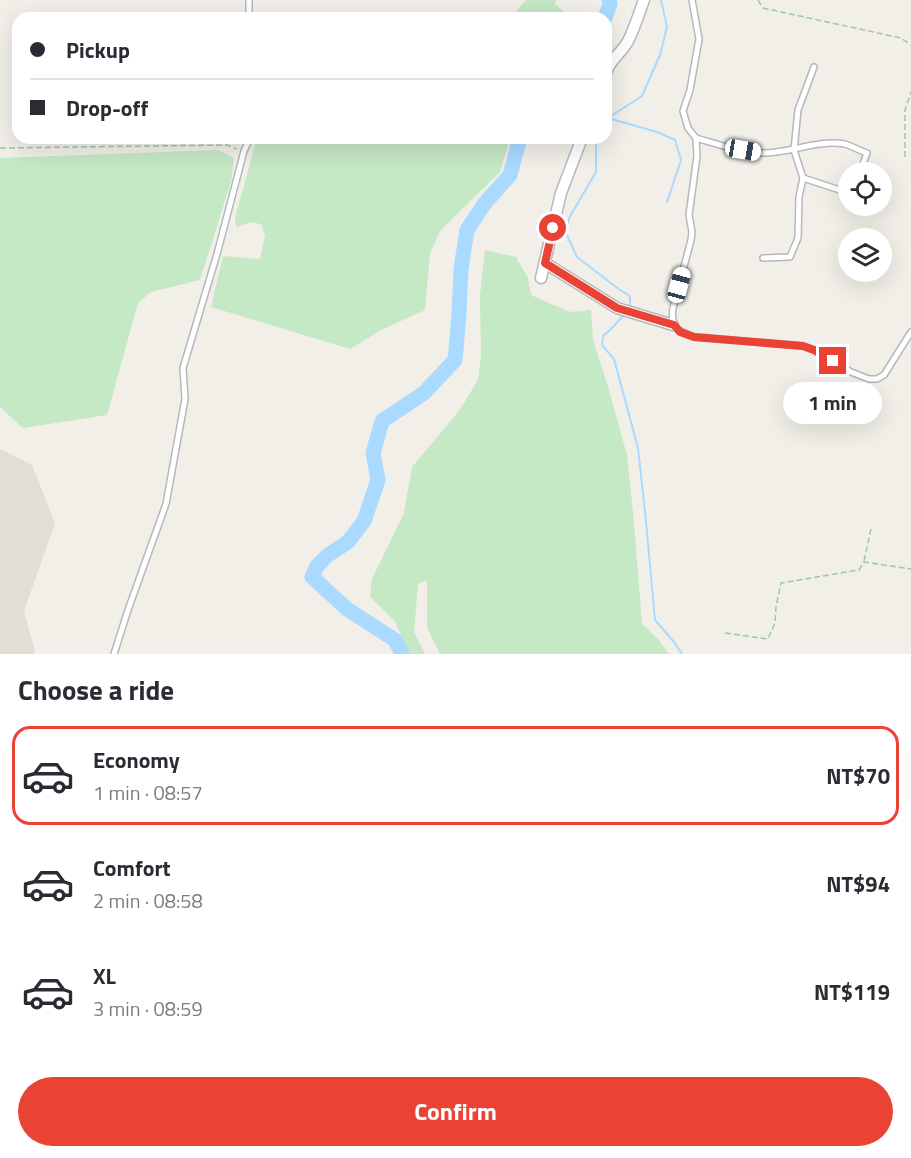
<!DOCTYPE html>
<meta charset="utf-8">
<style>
:root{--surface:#fff;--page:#f2f2f3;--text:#2b2b33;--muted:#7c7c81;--line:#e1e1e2;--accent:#ea4335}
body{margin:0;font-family:"Titillium Web",sans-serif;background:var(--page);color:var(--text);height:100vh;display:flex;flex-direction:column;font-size:22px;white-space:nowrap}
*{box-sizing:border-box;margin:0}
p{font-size:20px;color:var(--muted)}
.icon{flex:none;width:33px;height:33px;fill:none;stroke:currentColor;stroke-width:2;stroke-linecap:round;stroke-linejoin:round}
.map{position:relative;height:654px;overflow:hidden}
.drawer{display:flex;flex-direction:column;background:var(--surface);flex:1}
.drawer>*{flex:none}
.banner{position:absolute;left:12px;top:12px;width:600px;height:132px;border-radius:18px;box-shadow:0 6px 24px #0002;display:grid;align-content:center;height:132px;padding:0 18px;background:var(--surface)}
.fabs{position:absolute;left:838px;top:162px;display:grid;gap:12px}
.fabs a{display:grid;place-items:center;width:54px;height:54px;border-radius:50%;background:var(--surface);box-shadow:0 6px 24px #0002;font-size:30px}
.end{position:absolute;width:27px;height:27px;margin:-14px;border:8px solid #ea4335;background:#fff;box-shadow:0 0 0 3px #fff}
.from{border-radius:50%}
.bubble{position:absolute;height:42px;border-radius:21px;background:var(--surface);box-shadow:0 6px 24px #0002;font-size:20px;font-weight:700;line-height:42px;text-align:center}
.car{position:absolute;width:18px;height:36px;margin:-18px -9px;border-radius:8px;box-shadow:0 0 4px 2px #0007;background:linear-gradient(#fff 24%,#345 0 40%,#fff 0 76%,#345 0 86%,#fff 0)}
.banner b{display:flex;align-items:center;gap:21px;height:57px;font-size:22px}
.banner b+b{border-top:2px solid var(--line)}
.banner i{width:15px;height:15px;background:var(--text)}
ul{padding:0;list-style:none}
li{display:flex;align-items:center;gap:18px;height:99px;margin:0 12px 9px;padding:0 6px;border:3px solid transparent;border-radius:18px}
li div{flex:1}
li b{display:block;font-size:22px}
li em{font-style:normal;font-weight:700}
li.selected{border-color:var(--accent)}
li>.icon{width:54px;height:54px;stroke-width:1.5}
h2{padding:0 18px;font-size:27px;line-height:72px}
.primary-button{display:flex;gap:12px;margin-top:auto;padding:12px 18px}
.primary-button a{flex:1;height:69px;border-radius:36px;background:var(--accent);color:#fff;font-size:24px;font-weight:700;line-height:69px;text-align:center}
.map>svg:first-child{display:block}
</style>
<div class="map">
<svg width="911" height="654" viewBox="0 0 911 654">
<rect width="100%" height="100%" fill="#f1efe8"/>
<!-- education -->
<path fill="#e1ded6" d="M0 449 32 465 55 523 24 611 35 651 33 654H0Z"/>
<!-- green -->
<g fill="#c5e8c5">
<path d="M527 0H556L555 4 569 16V18H511L524 2Z"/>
<path d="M257 138H510L500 172 440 231 430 253 425 310 383 329 350 349 211 307 223 256 260 259 265 236 262 225 253 222 236 227 235 218Z"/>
<path d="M218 150 234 158 231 182 200 280 151 292 138 303 107 415 23 428 0 407V158Z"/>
<path d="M485 250 516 257 528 278 531 295 570 312 591 310 593 340 608 387 627 455 634 523 642 624 658 639 669 654H440L427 628V580L418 584 414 632 425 654H409L395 621 370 597 372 579 404 513 412 467 459 411 478 380 481 354 480 295Z"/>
</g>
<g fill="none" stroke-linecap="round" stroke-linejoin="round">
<!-- stream -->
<g stroke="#aadaff" stroke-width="2">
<path d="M608 118 657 132 675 140 681 160 667 202"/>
<path d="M606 122 608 118 642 96 660 55 667 27 661 0"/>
<path d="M599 138 596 144V172L569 218 566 233 577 257 620 290 630 296V308"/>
<path d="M624 315 611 329 603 336 602 345 614 359 638 448 646 521 655 620 674 642 682 654"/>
</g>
<!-- river -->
<g stroke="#aadaff" stroke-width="15">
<path d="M605 18 610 4 609 0"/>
<path d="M402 654 395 640 347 609 312 577 317 566 328 555 348 542 364 521 378 480 373 453 382 421 424 393 455 360 459 314 461 269 467 230 485 203 510 175 520 138"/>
</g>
<!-- lane casing -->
<g stroke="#b5b8bc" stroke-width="8">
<g id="lane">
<path d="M249 0V18"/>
<path d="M692 0 699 39 690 90 683 111 688 128 696 138 697 156 689 215 692 232 691 240 673 308C670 328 678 331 695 337L803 346 814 350 851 372 869 379H877L884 375 911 332"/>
<path d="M696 138C717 144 739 152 761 153 789 154 817 139 845 144 852 146 860 151 867 153L860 172"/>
<path d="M803 178 849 193"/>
<path d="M763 258 790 257 798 238 799 197 803 178 794 150 798 110 814 67"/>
<path d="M114 654 128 610 166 504 185 399 183 368 217 254 244 151 250 138"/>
</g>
</g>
<!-- street casing -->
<g stroke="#b5b8bc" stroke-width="13">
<g id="street">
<path d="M606 73C610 59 622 53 628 41 635 28 639 13 644 0"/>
<path d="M545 263 617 308 673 325"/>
<path d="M541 278 561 193 582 138"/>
</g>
</g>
<!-- path -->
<g stroke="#9cc7a9" stroke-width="1.5" stroke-dasharray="6 3" stroke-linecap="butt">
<path d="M758 0 763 8 901 38 911 45"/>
<path d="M0 148 227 145 237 149"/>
<path d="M905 157V110L911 92"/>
<path d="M864 561 871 529"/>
<path d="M725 633 768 639 775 623 776 607 781 583 859 570 864 562 911 569"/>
</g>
<!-- lane -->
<use href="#lane" stroke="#fff" stroke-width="5"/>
<!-- street -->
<use href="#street" stroke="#fff" stroke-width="10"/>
</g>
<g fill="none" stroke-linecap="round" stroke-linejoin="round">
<!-- route -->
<path stroke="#ea4335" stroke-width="8" d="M553 228 545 263 617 308 674 325 680 332 694 337 803 346 814 350 833 361"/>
</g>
</svg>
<div class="fabs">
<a><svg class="icon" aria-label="locate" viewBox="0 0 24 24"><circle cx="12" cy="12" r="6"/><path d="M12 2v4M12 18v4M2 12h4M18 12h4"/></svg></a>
<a><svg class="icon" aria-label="layers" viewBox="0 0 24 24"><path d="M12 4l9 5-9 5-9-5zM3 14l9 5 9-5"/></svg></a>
</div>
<i class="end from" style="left:553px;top:228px"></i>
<i class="end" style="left:833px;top:361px"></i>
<div class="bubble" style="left:783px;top:382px;width:99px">1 min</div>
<i class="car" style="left:743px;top:150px;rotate:100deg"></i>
<i class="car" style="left:679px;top:285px;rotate:15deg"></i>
<div class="banner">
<b><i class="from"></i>Pickup</b>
<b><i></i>Drop-off</b>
</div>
</div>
<section class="drawer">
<h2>Choose a ride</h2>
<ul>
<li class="selected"><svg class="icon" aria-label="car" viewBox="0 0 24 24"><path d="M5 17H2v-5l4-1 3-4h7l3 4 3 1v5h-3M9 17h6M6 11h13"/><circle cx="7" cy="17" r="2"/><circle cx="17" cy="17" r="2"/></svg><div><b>Economy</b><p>1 min · 08:57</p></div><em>NT$70</em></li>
<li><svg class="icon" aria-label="car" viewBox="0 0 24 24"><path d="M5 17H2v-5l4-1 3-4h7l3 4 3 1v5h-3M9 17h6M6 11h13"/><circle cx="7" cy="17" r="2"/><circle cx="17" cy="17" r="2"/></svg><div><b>Comfort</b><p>2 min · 08:58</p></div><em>NT$94</em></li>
<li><svg class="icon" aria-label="car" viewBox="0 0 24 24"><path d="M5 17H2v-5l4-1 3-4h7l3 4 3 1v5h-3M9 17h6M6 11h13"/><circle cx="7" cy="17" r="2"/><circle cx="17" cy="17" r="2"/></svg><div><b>XL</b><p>3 min · 08:59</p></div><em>NT$119</em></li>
</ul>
<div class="primary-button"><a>Confirm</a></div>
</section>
